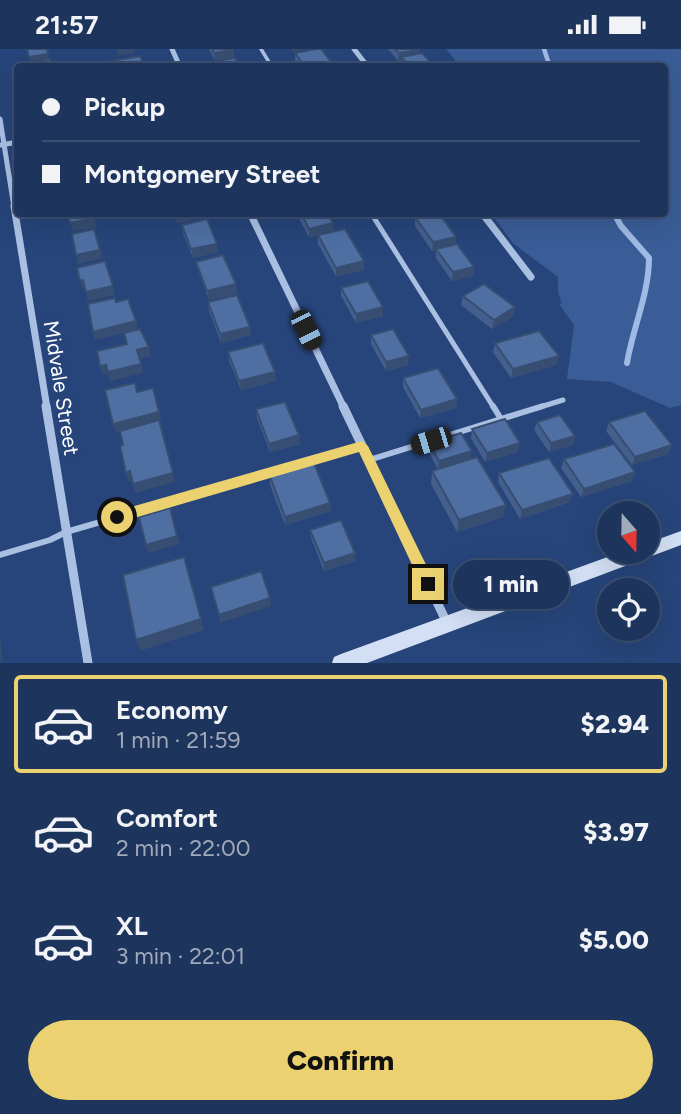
<!DOCTYPE html>
<meta charset="utf-8">
<style>
:root{--surface:#1d345c;--page:#2a3f65;--text:#f1f3f6;--muted:#a0aabb;--line:#3b4f72;--accent:#ebd170}
body{margin:0;font-family:Figtree,sans-serif;background:var(--page);color:var(--text);height:100vh;display:flex;flex-direction:column;font-size:26px;white-space:nowrap}
*{box-sizing:border-box;margin:0}
p{font-size:23px;color:var(--muted)}
.icon{flex:none;width:38px;height:38px;fill:none;stroke:currentColor;stroke-width:2;stroke-linecap:round;stroke-linejoin:round}
.map{position:relative;height:614px;overflow:hidden}
.drawer{display:flex;flex-direction:column;background:var(--surface);flex:1}
.drawer>*{flex:none}
.hud{position:absolute;left:14px;top:14px;width:654px;height:154px;border-radius:7px;box-shadow:0 7px 28px #0002,0 0 0 2px var(--line);display:grid;align-content:center;height:154px;padding:0 28px;background:var(--surface)}
.needle{width:46px;rotate:160deg}
.tools{position:absolute;left:597px;top:452px;display:grid;gap:14px}
.tools a{display:grid;place-items:center;width:63px;height:63px;border-radius:50%;background:var(--surface);box-shadow:0 7px 28px #0002,0 0 0 2px var(--line);font-size:35px}
.end{position:absolute;width:32px;height:32px;margin:-16px;border:9px solid #ebd170;background:#111;box-shadow:0 0 0 4px #111}
.from{border-radius:50%}
.bubble{position:absolute;height:49px;border-radius:24px;background:var(--surface);box-shadow:0 7px 28px #0002,0 0 0 2px var(--line);font-size:23px;font-weight:800;line-height:49px;text-align:center}
.car{position:absolute;width:21px;height:42px;margin:-21px -10px;border-radius:9px;box-shadow:0 0 5px 2px #0007;background:linear-gradient(#222 24%,#8ab4d8 0 40%,#222 0 76%,#8ab4d8 0 86%,#222 0)}
.hud b{display:flex;align-items:center;gap:24px;height:66px;font-size:26px}
.hud b+b{border-top:2px solid var(--line)}
.hud i{width:18px;height:18px;background:var(--text)}
ul{padding:12px 0 0;list-style:none}
li{display:flex;align-items:center;gap:21px;height:98px;margin:0 14px 10px;padding:0 14px;border:4px solid transparent;border-radius:7px}
li div{flex:1}
li b{display:block;font-size:26px}
li em{font-style:normal;font-weight:800}
li.active{border-color:var(--accent)}
li>.icon{width:63px;height:63px;stroke-width:1.5}
.button{display:flex;gap:14px;margin-top:auto;padding:14px 28px}
.button a{flex:1;height:80px;border-radius:42px;background:var(--accent);color:#111;font-size:28px;font-weight:800;line-height:80px;text-align:center}
.status{display:flex;justify-content:space-between;align-items:center;height:49px;padding:0 35px;background:var(--surface);direction:ltr}
.status svg{height:19px;fill:currentColor}
.map>svg:first-child{display:block}
</style>
<div class="status"><b>21:57</b><svg viewBox="0 0 49 12"><path d="M0 12V9h3v3zM5 12V6h3v6zM10 12V3h3v9zM15 12V0h3v12zM26 1h20v11H26zM47 4h2v5h-2z"/></svg></div>
<div class="map">
<svg width="681" height="614" viewBox="0 0 681 614">
<rect width="100%" height="100%" fill="#27457a"/>
<!-- green -->
<path fill="#3a5d97" d="M446 0H681V356L670 359 611 333 567 330 574 276 559 255 562 254 558 244V228L514 195 491 165 665 164V18L460 17Z"/>
<g fill="none" stroke-linecap="round" stroke-linejoin="round">
<!-- stream-far1 -->
<path stroke="#9fbae4" stroke-width="4.5" d="M544 0 550 18"/>
<!-- stream -->
<path stroke="#9fbae4" stroke-width="6" d="M614 164 621 177 649 209C649 245 633 278 627 314"/>
<!-- lane-far2 -->
<path stroke="#aac0e3" stroke-width="3.5" d="M261 0 272 18"/>
<!-- lane-far1 -->
<g stroke="#aac0e3" stroke-width="5">
<path d="M371 164 494 359"/>
<path d="M537 359 563 351"/>
</g>
<!-- lane -->
<g stroke="#aac0e3" stroke-width="6">
<path d="M501 370 543 357"/>
<path d="M369 411 501 370 493 357"/>
<path d="M0 506 50 491 66 483 362 397"/>
</g>
<!-- street-far2 -->
<g stroke="#aac0e3" stroke-width="5">
<path d="M172 0 180 18"/>
<path d="M354 0 368 18"/>
<path d="M0 70 14 158"/>
<path d="M1 96 18 93"/>
</g>
<!-- street-far1 -->
<g stroke="#aac0e3" stroke-width="7">
<path d="M14 157 47 359"/>
<path d="M250 164 344 359"/>
<path d="M482 164 531 228"/>
</g>
<!-- street -->
<g stroke="#aac0e3" stroke-width="9">
<path d="M46 357 88 614"/>
<path d="M343 357 447 574"/>
</g>
<!-- secondary -->
<path fill="#d3dff4" fill-rule="evenodd" d="M681 482V496L367 614H332L334 608 341 605 624 502H648V494Z"/>
</g>
<!-- wall -->
<g fill="#445f8c">
<path d="M209 0H233L234 9 215 12Z"/>
<path d="M388 0H418V5L435 18H402L401 16V12H398Z"/>
<path d="M295 4 332 14V18H300L295 12Z"/>
<path d="M296 164H327L333 174V183L364 221 336 227 318 195V186L309 188Z"/>
<path d="M415 168 456 188 455 195 474 218 473 227 452 232 436 209V201L432 202 415 177Z"/>
<path d="M182 176 218 203 193 209 183 184Z"/>
<path d="M196 213 237 244 209 251 198 221Z"/>
<path d="M341 239 383 258V267L356 274 341 247Z"/>
<path d="M463 247 514 267 492 280 461 256Z"/>
<path d="M208 253 251 286 221 294 209 262Z"/>
<path d="M371 286 408 316 386 322 371 295Z"/>
<path d="M495 294 556 316 511 329 493 303Z"/>
<path d="M228 303 276 332 241 341 229 312Z"/>
<path d="M403 329 457 350 456 359 420 369 403 338Z"/>
<path d="M256 360 300 395 270 403 257 369Z"/>
<path d="M537 373 575 387 573 396 549 403 534 381Z"/>
<path d="M609 373 672 396 668 405 632 416 606 382Z"/>
<path d="M472 380 518 403 485 413 471 389Z"/>
<path d="M429 394 470 411 503 468 457 483 431 435 432 422 438 420 428 402Z"/>
<path d="M564 410 632 432 581 448 561 419Z"/>
<path d="M499 424 570 453 520 470 498 433Z"/>
<path d="M270 427 330 454 331 462 285 476 270 436Z"/>
<path d="M310 481 355 504V512L324 522 311 489Z"/>
</g>
<!-- shaded-wall -->
<g fill="#374e72">
<path d="M117 0H134V4L118 7Z"/>
<path d="M292 0H307L292 3Z"/>
<path d="M233 1 234 9 215 12 214 4Z"/>
<path d="M419 1 418 9 401 8V12H398L399 4Z"/>
<path d="M48 5 50 13 31 16 29 8Z"/>
<path d="M332 14V18H313Z"/>
<path d="M182 164H202V169L176 175 175 166Z"/>
<path d="M94 169 97 178 73 182 70 174Z"/>
<path d="M333 174V183L309 188V180Z"/>
<path d="M456 188 455 196 432 202 433 193Z"/>
<path d="M217 195 218 203 193 209 191 200Z"/>
<path d="M100 201 103 209 78 215 76 206Z"/>
<path d="M364 212V221L336 227V219Z"/>
<path d="M474 218 473 227 452 232 453 223Z"/>
<path d="M83 231 85 240H83L80 232Z"/>
<path d="M236 235 237 244 209 251 207 242Z"/>
<path d="M113 237 115 246 88 252 86 243Z"/>
<path d="M383 258V267L356 274V265Z"/>
<path d="M515 258 514 267 492 280 494 271Z"/>
<path d="M136 272 138 281 95 291 93 283Z"/>
<path d="M250 278 251 286 221 294 220 285Z"/>
<path d="M149 298 151 307 140 310 137 301Z"/>
<path d="M409 307 408 316 386 322V313Z"/>
<path d="M559 307 556 316 511 329 513 320Z"/>
<path d="M141 315 143 324 110 332 108 325 103 326 100 317 106 316Z"/>
<path d="M275 323 276 332 241 341 239 332Z"/>
<path d="M457 350 456 359 420 369 421 361Z"/>
<path d="M159 363 161 371 116 384 113 375Z"/>
<path d="M299 386 300 395 270 403 269 395Z"/>
<path d="M575 387 573 396 549 403 551 394Z"/>
<path d="M520 394 518 403 485 413 487 404Z"/>
<path d="M672 396 668 405 632 416 635 408Z"/>
<path d="M472 402 470 411 438 421 439 412Z"/>
<path d="M130 422 132 431 128 432 126 424Z"/>
<path d="M635 423 632 432 581 448 584 440Z"/>
<path d="M173 424 175 433 135 444 133 435Z"/>
<path d="M573 445 570 453 520 470 522 461Z"/>
<path d="M330 454 331 462 285 476V468Z"/>
<path d="M506 456 503 468 457 483 459 471Z"/>
<path d="M177 487 180 495 148 504 146 496Z"/>
<path d="M355 504V512L324 522V514Z"/>
<path d="M270 549 271 557 220 574 219 566Z"/>
<path d="M201 570 204 581 140 602 136 591Z"/>
<path d="M0 592 1 593 2 613H0Z"/>
</g>
<!-- building -->
<g fill="#4f6fa3" stroke="#374e72" stroke-width="2">
<path d="M27 0H47L48 5 29 8Z"/>
<path d="M212 0H233V1L214 4Z"/>
<path d="M316 0H321L332 14 313 18H305L295 4Z"/>
<path d="M395 0H418L419 1 399 4Z"/>
<path d="M422 4 435 18H410L401 8Z"/>
<path d="M140 7 145 18H113L111 12Z"/>
<path d="M235 9 240 18H220L217 12Z"/>
<path d="M50 10 52 18H31V13Z"/>
<path d="M67 164H93L94 169 70 174Z"/>
<path d="M301 164H327L333 174 309 180Z"/>
<path d="M431 164H439L456 188 433 193 415 168Z"/>
<path d="M207 170 217 195 191 200 182 176Z"/>
<path d="M94 180 100 201 76 206 72 185Z"/>
<path d="M345 180 364 212 336 219 318 186Z"/>
<path d="M457 195 474 218 453 223 436 200Z"/>
<path d="M223 206 236 235 207 242 196 213Z"/>
<path d="M105 212 113 237 86 243 83 231 80 232 77 219Z"/>
<path d="M368 232 383 258 356 265 341 239Z"/>
<path d="M484 235 515 258 494 271 463 247Z"/>
<path d="M237 246 250 278 220 285 208 253Z"/>
<path d="M115 249 116 253 128 250 136 272 93 283 88 255Z"/>
<path d="M140 280 149 298 137 301 141 315 108 323 106 316 100 317 97 302 127 295 124 284Z"/>
<path d="M393 280 409 307 386 313 371 286Z"/>
<path d="M539 282 559 307 513 320 495 294Z"/>
<path d="M263 294 275 323 239 332 228 303Z"/>
<path d="M438 319 457 350 421 361 403 329Z"/>
<path d="M135 334 137 343 153 339 159 363 113 375 105 341Z"/>
<path d="M285 353 299 386 269 395 256 360Z"/>
<path d="M645 362 672 396 635 408 609 373Z"/>
<path d="M560 366 575 387 551 394 537 373Z"/>
<path d="M505 370 520 394 487 404 472 380Z"/>
<path d="M159 371 173 424 133 435 130 422 126 424 120 397 123 396 120 382Z"/>
<path d="M461 384 472 402 439 412 429 394Z"/>
<path d="M614 395 635 423 584 440 564 410Z"/>
<path d="M477 408 506 456 459 471 432 422Z"/>
<path d="M549 409 573 445 522 461 499 424Z"/>
<path d="M314 414 330 454 285 468 270 427Z"/>
<path d="M170 459 177 487 146 496 139 468Z"/>
<path d="M341 471 355 504 324 514 310 481Z"/>
<path d="M184 508 201 570 136 591 123 526Z"/>
<path d="M261 522 270 549 219 566 211 538Z"/>
</g>
<!-- route -->
<path fill="#ebd170" d="M362 392 368 397 433 530V539H423L359 403 117 474 110 468 117 462Z"/>
<g text-anchor="middle" stroke-width="7" stroke-linejoin="round" paint-order="stroke">
<!-- street labels -->
<g font-size="21" fill="#fff" stroke="#27457a">
<text transform="translate(61 339) rotate(81)" y="7">Midvale Street</text>
</g>
</g>
</svg>
<div class="tools">
<a><svg class="needle" viewBox="-14 -14 28 28"><path d="M0-13l5 13h-10z" fill="#e53935"/><path d="M0 13l5-13h-10z" fill="#a0aabb"/></svg></a>
<a><svg class="icon" aria-label="locate" viewBox="0 0 24 24"><circle cx="12" cy="12" r="6"/><path d="M12 2v4M12 18v4M2 12h4M18 12h4"/></svg></a>
</div>
<i class="end from" style="left:117px;top:468px"></i>
<i class="end" style="left:428px;top:535px"></i>
<div class="bubble" style="left:453px;top:511px;width:116px">1 min</div>
<i class="car" style="left:306px;top:281px;rotate:154deg"></i>
<i class="car" style="left:431px;top:392px;rotate:253deg"></i>
<div class="hud">
<b><i class="from"></i>Pickup</b>
<b><i></i>Montgomery Street</b>
</div>
</div>
<section class="drawer">
<ul>
<li class="active"><svg class="icon" aria-label="car" viewBox="0 0 24 24"><path d="M5 17H2v-5l4-1 3-4h7l3 4 3 1v5h-3M9 17h6M6 11h13"/><circle cx="7" cy="17" r="2"/><circle cx="17" cy="17" r="2"/></svg><div><b>Economy</b><p>1 min · 21:59</p></div><em>$2.94</em></li>
<li><svg class="icon" aria-label="car" viewBox="0 0 24 24"><path d="M5 17H2v-5l4-1 3-4h7l3 4 3 1v5h-3M9 17h6M6 11h13"/><circle cx="7" cy="17" r="2"/><circle cx="17" cy="17" r="2"/></svg><div><b>Comfort</b><p>2 min · 22:00</p></div><em>$3.97</em></li>
<li><svg class="icon" aria-label="car" viewBox="0 0 24 24"><path d="M5 17H2v-5l4-1 3-4h7l3 4 3 1v5h-3M9 17h6M6 11h13"/><circle cx="7" cy="17" r="2"/><circle cx="17" cy="17" r="2"/></svg><div><b>XL</b><p>3 min · 22:01</p></div><em>$5.00</em></li>
</ul>
<div class="button"><a>Confirm</a></div>
</section>
